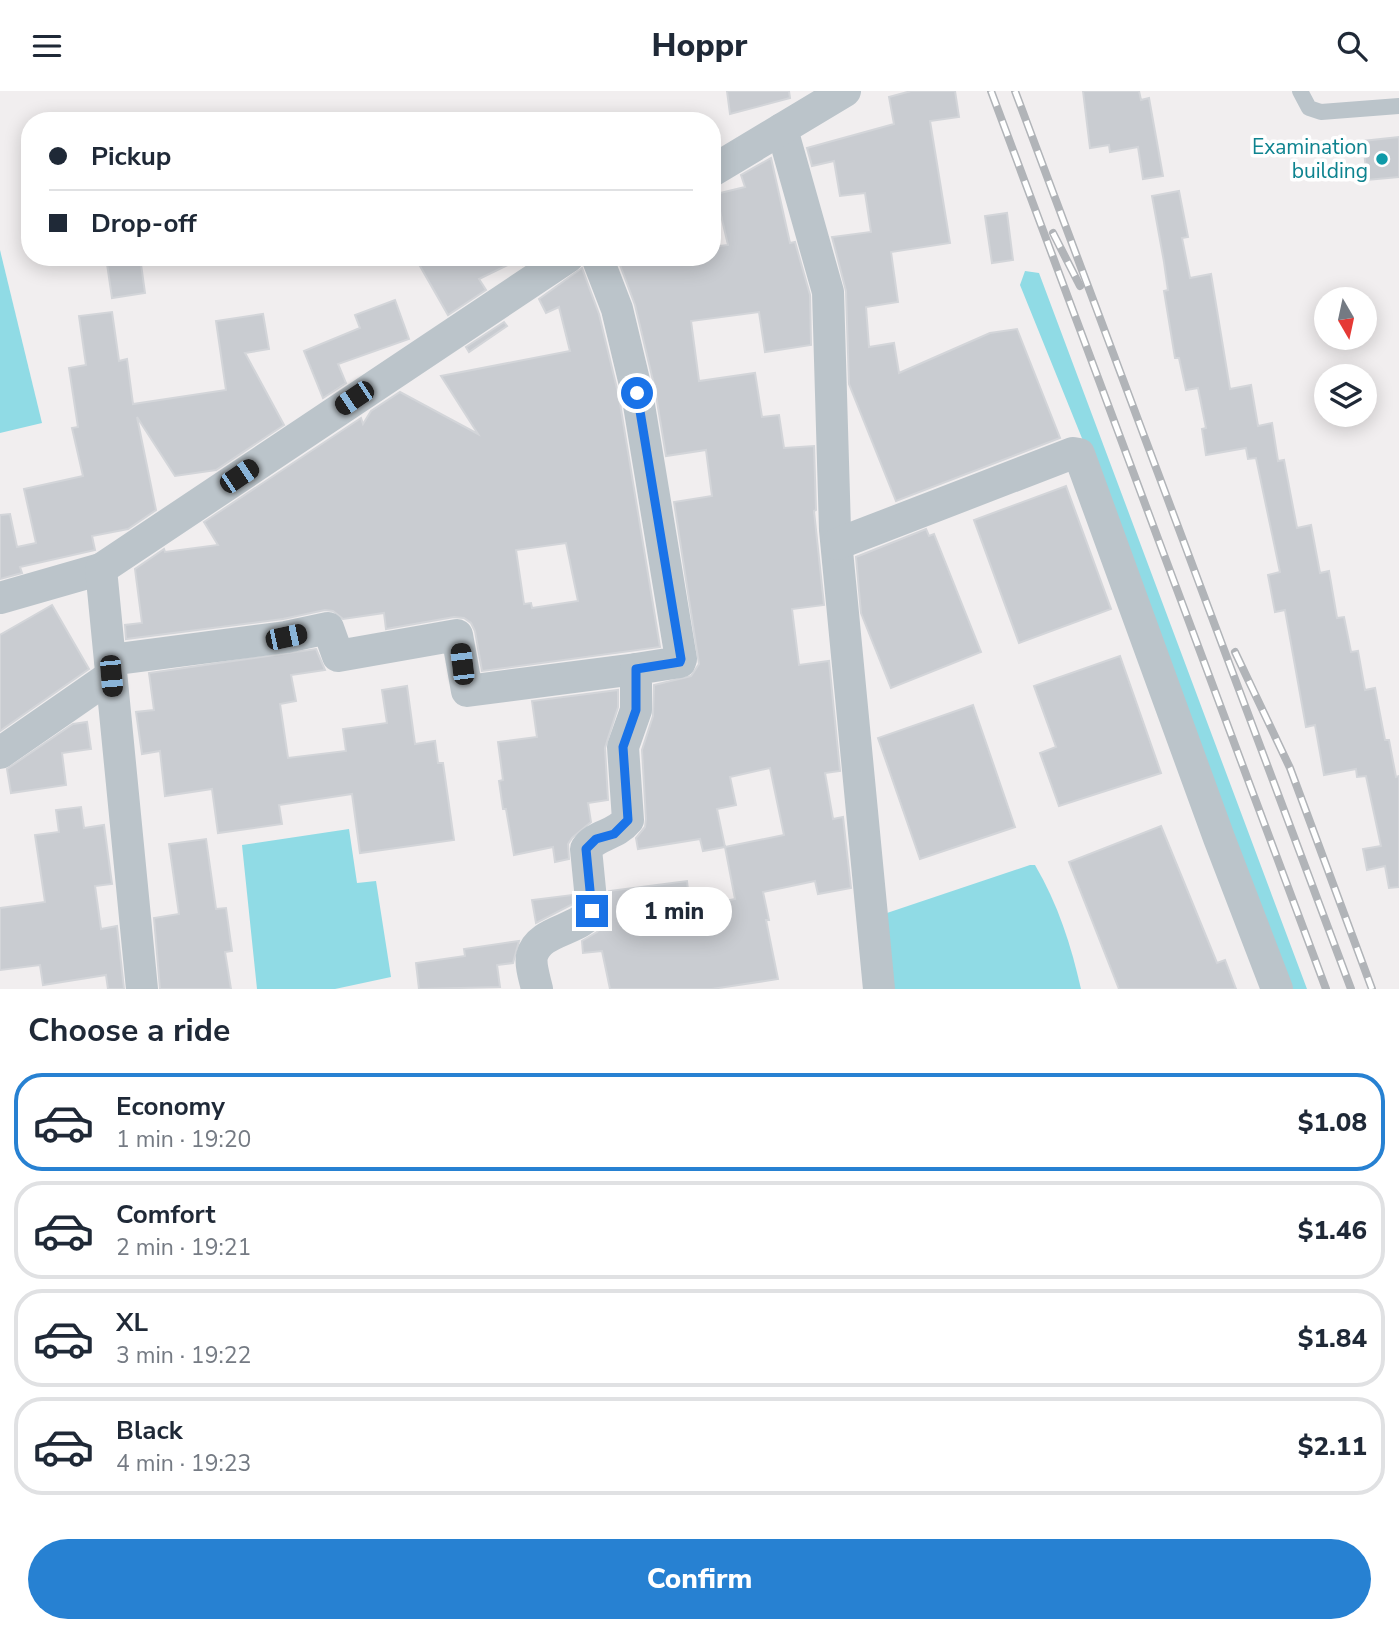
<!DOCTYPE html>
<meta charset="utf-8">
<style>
:root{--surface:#fff;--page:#f2f2f3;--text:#1f2937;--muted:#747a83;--line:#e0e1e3;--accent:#2781d2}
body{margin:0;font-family:"Nunito Sans",sans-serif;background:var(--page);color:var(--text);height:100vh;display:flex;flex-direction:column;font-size:26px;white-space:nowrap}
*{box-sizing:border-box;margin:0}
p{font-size:23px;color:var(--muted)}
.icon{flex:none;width:38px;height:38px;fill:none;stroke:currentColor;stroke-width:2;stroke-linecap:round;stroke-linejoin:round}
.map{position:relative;height:898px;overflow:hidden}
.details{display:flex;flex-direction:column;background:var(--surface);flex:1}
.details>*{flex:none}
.top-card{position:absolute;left:21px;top:21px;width:700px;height:154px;border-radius:28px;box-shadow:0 4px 18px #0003;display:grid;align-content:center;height:154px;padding:0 28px;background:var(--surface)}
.needle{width:46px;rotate:171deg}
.controls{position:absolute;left:1314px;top:196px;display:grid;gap:14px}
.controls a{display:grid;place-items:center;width:63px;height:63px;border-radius:50%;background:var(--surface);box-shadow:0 4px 18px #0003;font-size:35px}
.end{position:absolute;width:32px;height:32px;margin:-16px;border:9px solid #1a73e8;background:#fff;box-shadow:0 0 0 4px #fff}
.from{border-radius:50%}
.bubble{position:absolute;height:49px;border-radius:24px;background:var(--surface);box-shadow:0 4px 18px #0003;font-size:23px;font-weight:800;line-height:49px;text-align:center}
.car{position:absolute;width:21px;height:42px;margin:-21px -10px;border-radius:9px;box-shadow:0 0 5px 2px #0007;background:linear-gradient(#222 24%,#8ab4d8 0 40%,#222 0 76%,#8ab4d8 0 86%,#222 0)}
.top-card b{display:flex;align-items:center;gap:24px;height:66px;font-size:26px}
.top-card b+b{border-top:2px solid var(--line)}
.top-card i{width:18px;height:18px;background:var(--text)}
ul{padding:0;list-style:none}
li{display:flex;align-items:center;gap:21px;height:98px;margin:0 14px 10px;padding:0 14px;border:4px solid var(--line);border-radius:28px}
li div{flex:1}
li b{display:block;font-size:26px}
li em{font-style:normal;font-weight:800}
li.current{border-color:var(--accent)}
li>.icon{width:63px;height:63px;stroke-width:1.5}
h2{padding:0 28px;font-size:32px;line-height:84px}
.button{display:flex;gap:14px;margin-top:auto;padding:14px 28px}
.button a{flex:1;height:80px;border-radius:42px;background:var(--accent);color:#fff;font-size:28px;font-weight:800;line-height:80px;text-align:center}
header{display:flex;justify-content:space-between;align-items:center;height:91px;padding:0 28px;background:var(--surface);font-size:32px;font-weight:800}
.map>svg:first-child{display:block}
</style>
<header><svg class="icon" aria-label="menu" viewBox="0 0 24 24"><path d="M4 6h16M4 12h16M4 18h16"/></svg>Hoppr<svg class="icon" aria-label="search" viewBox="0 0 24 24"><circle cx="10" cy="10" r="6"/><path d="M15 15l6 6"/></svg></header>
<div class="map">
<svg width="1399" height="898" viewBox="0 0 1399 898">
<rect width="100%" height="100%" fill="#f1eeef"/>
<!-- water -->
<g fill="#90dbe5">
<path d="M0 159 42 332 0 342Z"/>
<path d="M1025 180 1039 182 1307 898H1289L1092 372 1020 194Z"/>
<path d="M349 738 357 792 376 790 391 886 335 898H257L242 754Z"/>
<path d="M1030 774H1035C1058 813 1071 854 1081 898H886L878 825Z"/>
</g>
<!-- building -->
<g fill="#c9ccd1" stroke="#d3d5d9" stroke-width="2" fill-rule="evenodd">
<path d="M727 0H789L790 7 730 23Z"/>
<path d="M911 0H955L959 26 930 30 950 152 891 161 898 211 866 216 869 256 894 252 899 282 990 242 1017 238 1060 347 896 410 849 293 846 200 832 146 871 141 865 102 840 105 834 70 812 75 807 57 894 33 889 6Z"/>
<path d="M1083 0H1139L1141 9 1149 7 1163 85 1143 88 1138 56 1110 61 1109 54 1090 57Z"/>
<path d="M1399 46V86L1367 89 1363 50Z"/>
<path d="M771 67 790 152 795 151 810 204 811 254 765 261 759 221 691 230 699 290 755 282 762 326 779 324 784 357 814 355 816 419 814 420 824 514 792 518 799 574 829 570 840 680 825 682 833 728 843 726 851 797 818 803 815 790 763 801 769 829H766L778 888 712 898H610L602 860 583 862 582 850 597 841 606 830 610 817 609 800 687 790 690 817 735 808 725 756 703 760 700 748 638 758 636 747 645 736 646 728 642 659 653 625 654 594 691 585 699 573 674 411 712 405 706 359 666 365 655 298 635 214 617 166H712V156L728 154 716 103 745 96 741 84ZM770 677 784 744 725 756 717 718 736 714 730 686Z"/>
<path d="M1179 100 1188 146 1182 147 1190 187 1211 183 1230 298 1251 294 1258 335 1272 332 1278 370 1284 369 1297 437 1311 434 1320 482 1329 480 1337 527 1344 526 1351 561 1358 560 1365 599 1375 597 1385 649H1389L1396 686 1399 685V796L1389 797 1385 775 1367 779 1363 758 1381 755 1366 685 1357 686 1356 678 1324 684 1315 634 1306 636 1285 519 1275 521 1268 484 1280 481 1256 367 1248 368 1246 357 1206 364 1202 338 1206 337 1198 297 1186 299 1179 267H1175L1164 200 1168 199 1164 171 1152 105Z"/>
<path d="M1007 122 1013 169 992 172 985 125Z"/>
<path d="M106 166H140L145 202 112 207Z"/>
<path d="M435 166H535L523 174 520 168 479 188 486 199 448 224 420 175Z"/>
<path d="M582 177 599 223 619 306 660 556 482 580 475 540 471 532 464 527 454 526 386 538 384 522 343 528 333 520 325 519 283 528 126 548 125 534 142 532 135 478 164 458 165 461 218 454 204 431 361 327 363 333 371 320 400 301 478 343 441 285 570 260 559 216 546 222 539 208ZM566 452 578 510 532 517 531 512 524 513 516 459Z"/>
<path d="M395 209 409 248 338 273 346 292 323 307 304 260 360 237 355 224Z"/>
<path d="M112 221 119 270 127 268 133 313 226 299 216 230 263 223 269 258 245 262 284 334 216 379 175 385 137 326 156 419 128 438 92 445 95 459 20 476 22 482 0 488V424L10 423 17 456 36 452 24 398 83 385 72 337 78 336 69 277 86 274 79 225Z"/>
<path d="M504 231 507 235 469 261 466 256Z"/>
<path d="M1066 395 1111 518 1019 552 974 429Z"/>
<path d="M926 438 929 445 934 443 981 561 891 597 861 522 856 466Z"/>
<path d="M52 514 89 578 0 640V544Z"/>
<path d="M316 558 325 579 291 584 296 610 280 613 288 667 346 660 343 638 387 632 382 599 407 595 415 653 435 650 438 672H443L454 749 360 762 352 703 279 714 282 733 218 742 212 698 165 705 160 660 142 663 136 621 154 619 149 582Z"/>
<path d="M1120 565 1161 682 1059 715 1040 662 1056 656 1034 595Z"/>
<path d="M618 599V616L605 657 608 709 588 712 591 731 572 747 568 753 569 768 555 771 553 756 514 764 506 718H503L499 690 503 689 498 651 537 646 532 610Z"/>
<path d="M973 614 1015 736 920 768 878 647Z"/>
<path d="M87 631 91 658 62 662 66 694 11 702 7 678 73 633Z"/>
<path d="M81 716 84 737 104 734 112 793 95 795 101 838 117 835 124 898H108L106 884 43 894 40 874 0 879V817L45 811 35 744 59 741 56 719Z"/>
<path d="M1161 735 1217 872 1225 869 1236 898H1119L1069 771Z"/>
<path d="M206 748 216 818 226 817 232 860 225 861 231 898H160L154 827 179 823 169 753Z"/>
<path d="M572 804 573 813 536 832 532 809Z"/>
<path d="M519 850 513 872 497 874 500 896 419 898 416 872 465 865 464 858Z"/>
</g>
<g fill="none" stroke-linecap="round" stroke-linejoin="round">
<!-- lane -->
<path stroke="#bbc4ca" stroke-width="16" d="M1300 0 1309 17 1321 21 1399 15"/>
<!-- street -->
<g stroke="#bbc4ca" stroke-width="32">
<path d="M782 38 828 201 835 439 879 898"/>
<path d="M712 80 845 0"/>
<path d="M837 453 1073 362 1079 363 1219 747 1277 898"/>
<path d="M0 507 101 478"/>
<path d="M110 569 286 546 328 537 338 565 457 544 467 600 636 578"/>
<path d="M0 662 111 585"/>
<path d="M142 898 101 478 568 166"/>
<path d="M537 898C535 889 530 874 532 865 539 838 581 840 592 819L586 758C596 743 615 745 628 729L623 656 636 619V578L680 571 681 568 637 302 617 218 597 166"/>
</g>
<!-- rail casing -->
<g stroke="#b1b4b8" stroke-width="8">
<g id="rail">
<path d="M991 0 1326 898"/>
<path d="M1015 0 1351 898"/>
<path d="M1053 142 1080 195"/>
<path d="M1235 561 1290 677 1372 898"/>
</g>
</g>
<!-- rail -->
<use href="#rail" stroke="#fff" stroke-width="5" stroke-dasharray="16" stroke-linecap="butt"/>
</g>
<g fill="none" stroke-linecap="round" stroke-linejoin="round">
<!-- route -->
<path stroke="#1a73e8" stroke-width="9" d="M592 820 586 758 596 748 614 743 628 729 623 656 636 619V578L680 571 681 568 637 302"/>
</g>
<!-- markers -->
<circle fill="#0f9aa8" stroke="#fff" stroke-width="2.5" cx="1382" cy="68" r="7"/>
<g text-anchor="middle" stroke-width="7" stroke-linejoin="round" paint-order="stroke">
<!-- culture labels -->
<g font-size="21" fill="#0d838f" stroke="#fff" text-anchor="end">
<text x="1368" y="63">Examination<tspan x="1368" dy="24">building</tspan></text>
</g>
</g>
</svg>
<div class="controls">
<a><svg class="needle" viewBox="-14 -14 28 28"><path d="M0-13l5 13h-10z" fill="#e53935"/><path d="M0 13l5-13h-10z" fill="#747a83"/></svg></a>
<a><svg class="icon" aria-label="layers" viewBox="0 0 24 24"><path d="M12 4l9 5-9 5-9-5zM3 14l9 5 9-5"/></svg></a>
</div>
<i class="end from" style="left:637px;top:302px"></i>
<i class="end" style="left:592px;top:820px"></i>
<div class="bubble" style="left:616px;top:796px;width:116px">1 min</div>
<i class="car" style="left:354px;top:307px;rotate:236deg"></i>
<i class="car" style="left:239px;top:385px;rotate:56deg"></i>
<i class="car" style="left:286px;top:546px;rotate:78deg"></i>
<i class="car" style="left:462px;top:573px;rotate:353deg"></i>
<i class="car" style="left:111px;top:585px;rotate:175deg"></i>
<div class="top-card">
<b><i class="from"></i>Pickup</b>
<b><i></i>Drop-off</b>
</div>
</div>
<section class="details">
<h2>Choose a ride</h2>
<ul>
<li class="current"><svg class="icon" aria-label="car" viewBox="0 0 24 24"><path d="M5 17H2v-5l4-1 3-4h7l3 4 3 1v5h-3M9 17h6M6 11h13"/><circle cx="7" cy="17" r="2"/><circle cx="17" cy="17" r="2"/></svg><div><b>Economy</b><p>1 min · 19:20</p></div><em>$1.08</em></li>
<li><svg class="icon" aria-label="car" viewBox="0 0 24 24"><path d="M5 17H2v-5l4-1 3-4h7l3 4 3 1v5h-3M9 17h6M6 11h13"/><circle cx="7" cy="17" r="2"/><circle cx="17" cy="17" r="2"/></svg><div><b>Comfort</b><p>2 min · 19:21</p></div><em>$1.46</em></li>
<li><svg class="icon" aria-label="car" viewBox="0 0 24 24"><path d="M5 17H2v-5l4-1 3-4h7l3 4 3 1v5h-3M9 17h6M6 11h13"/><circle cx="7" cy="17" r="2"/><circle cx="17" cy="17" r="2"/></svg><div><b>XL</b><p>3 min · 19:22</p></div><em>$1.84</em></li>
<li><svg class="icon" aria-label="car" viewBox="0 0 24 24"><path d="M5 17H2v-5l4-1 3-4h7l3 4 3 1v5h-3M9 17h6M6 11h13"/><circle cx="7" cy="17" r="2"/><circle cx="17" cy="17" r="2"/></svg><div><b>Black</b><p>4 min · 19:23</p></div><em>$2.11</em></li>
</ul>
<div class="button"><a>Confirm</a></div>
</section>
